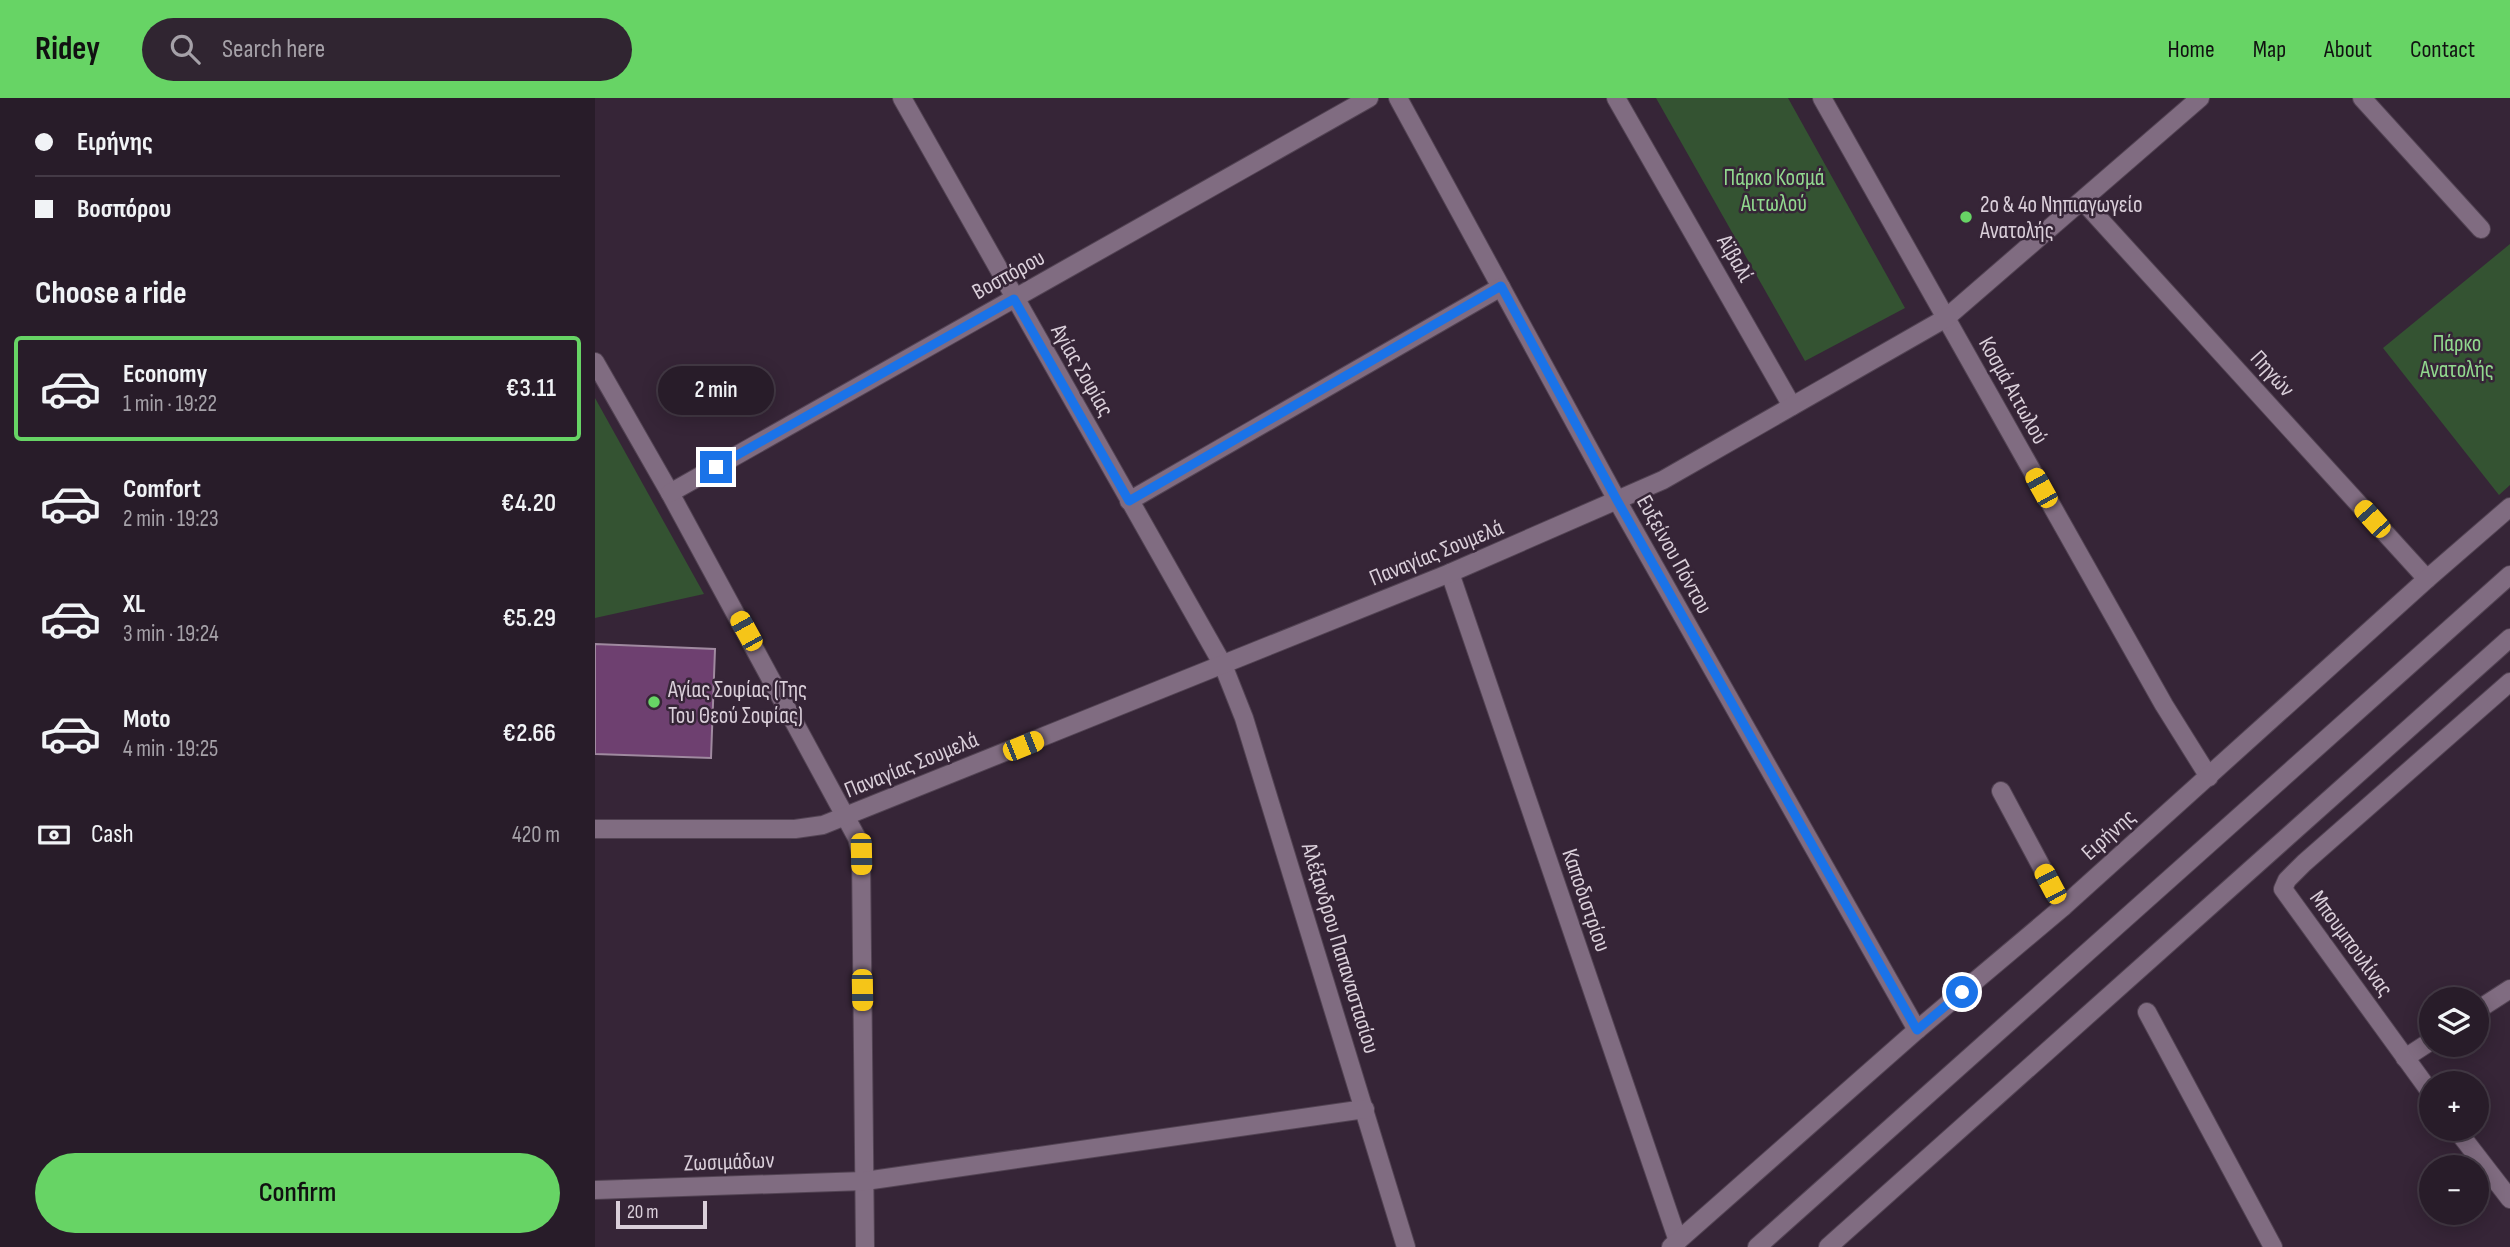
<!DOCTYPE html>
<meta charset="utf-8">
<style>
:root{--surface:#281c29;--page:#302531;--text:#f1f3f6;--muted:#a5a1a8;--line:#443a46;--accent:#67d465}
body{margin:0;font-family:"Sofia Sans Condensed",sans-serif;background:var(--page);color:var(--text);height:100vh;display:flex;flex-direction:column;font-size:26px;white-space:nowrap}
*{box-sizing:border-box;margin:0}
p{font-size:23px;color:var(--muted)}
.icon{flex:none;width:38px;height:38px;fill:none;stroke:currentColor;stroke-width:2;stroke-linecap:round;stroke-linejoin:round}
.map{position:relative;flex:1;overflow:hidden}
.drawer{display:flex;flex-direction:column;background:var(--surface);width:595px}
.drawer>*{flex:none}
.guide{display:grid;align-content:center;height:154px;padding:0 35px;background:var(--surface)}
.controls{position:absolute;left:1824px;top:889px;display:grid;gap:14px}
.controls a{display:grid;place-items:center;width:70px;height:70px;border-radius:50%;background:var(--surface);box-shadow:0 4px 18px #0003,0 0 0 2px var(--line);font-size:35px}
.scale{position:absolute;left:21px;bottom:18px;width:91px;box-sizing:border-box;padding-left:7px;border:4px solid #dacfda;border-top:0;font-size:19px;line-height:24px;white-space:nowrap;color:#dacfda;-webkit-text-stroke:5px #362537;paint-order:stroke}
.end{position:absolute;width:32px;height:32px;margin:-16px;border:9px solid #1a73e8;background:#fff;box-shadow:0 0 0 4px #fff}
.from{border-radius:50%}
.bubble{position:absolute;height:49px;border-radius:24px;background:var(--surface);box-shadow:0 4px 18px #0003,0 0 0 2px var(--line);font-size:23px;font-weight:600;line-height:49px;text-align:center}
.car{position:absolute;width:21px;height:42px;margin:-21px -10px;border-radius:9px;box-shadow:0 0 5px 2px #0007;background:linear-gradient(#f5c518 24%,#345 0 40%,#f5c518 0 76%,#345 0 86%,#f5c518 0)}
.guide b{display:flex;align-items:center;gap:24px;height:66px;font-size:26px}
.guide b+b{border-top:2px solid var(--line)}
.guide i{width:18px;height:18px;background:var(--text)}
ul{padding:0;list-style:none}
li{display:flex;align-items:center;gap:21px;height:105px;margin:0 14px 10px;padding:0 21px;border:4px solid transparent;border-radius:7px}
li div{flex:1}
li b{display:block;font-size:26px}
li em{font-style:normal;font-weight:600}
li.selected{border-color:var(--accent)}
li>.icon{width:63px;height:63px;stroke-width:1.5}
h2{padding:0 35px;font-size:32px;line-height:84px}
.pay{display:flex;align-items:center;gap:18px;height:77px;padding:0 35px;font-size:26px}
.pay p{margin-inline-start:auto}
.cta{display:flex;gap:14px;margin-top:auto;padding:14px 35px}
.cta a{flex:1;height:80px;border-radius:42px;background:var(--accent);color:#111;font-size:28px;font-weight:600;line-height:80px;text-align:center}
header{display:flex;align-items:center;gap:42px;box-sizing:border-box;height:98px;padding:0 35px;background:var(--accent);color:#111}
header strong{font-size:33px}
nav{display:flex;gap:38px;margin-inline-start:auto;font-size:24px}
.search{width:490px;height:63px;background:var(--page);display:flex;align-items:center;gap:18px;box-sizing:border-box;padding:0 24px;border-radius:38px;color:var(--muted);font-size:26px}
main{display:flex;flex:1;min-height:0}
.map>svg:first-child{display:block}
</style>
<header>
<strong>Ridey</strong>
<div class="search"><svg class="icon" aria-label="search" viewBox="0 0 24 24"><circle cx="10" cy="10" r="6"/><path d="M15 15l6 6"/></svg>Search here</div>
<nav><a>Home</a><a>Map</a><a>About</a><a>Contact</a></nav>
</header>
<main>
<section class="drawer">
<div class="guide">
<b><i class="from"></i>Ειρήνης</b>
<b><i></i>Βοσπόρου</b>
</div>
<h2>Choose a ride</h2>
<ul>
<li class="selected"><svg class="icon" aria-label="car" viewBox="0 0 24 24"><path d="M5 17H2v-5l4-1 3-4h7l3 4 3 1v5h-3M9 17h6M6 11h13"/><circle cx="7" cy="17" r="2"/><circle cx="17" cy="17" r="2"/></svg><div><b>Economy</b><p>1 min · 19:22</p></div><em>€3.11</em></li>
<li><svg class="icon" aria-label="car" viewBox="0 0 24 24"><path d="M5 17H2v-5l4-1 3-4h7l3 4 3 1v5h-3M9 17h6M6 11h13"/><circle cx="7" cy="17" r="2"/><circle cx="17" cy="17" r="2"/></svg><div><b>Comfort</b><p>2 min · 19:23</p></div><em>€4.20</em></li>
<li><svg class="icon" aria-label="car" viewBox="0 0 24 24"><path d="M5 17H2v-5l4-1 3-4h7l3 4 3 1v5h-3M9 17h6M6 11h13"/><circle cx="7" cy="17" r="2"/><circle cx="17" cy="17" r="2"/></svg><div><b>XL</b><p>3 min · 19:24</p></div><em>€5.29</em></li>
<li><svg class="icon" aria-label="car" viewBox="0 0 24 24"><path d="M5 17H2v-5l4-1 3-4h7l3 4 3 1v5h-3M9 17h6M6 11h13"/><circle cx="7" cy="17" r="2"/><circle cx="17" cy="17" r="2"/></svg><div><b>Moto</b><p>4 min · 19:25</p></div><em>€2.66</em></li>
</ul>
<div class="pay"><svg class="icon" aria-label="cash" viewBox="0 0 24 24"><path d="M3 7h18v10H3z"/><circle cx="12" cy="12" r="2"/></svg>Cash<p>420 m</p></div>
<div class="cta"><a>Confirm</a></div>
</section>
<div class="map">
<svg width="1915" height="1149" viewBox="0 0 1915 1149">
<rect width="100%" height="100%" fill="#362537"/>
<!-- green -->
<g fill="#345332">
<path d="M1061 0H1193L1310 210 1210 263Z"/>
<path d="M1915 146V387L1904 397 1788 250Z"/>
<path d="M0 300 109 496 0 520Z"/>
</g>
<!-- building -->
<path fill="#6e4070" stroke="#a08aa0" stroke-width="2" d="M0 546 120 551 116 660 0 656Z"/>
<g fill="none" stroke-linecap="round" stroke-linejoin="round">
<!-- minor casing -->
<g stroke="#524353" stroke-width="20">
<g id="minor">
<path d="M307 0 628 567 649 620 811 1149"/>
<path d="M803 0 1023 404 1322 932"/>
<path d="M1021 0 1197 308"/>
<path d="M1227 0 1569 607 1614 679"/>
<path d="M1767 0 1886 131"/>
<path d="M1488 103 1832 481"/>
<path d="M0 264 75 395 262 740 266 756 270 1149"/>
<path d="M75 395 774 0"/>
<path d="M534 403 906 189"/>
<path d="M855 475 1083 1143"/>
<path d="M1406 693 1468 809"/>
<path d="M0 731H200L228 727 855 475 1068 382 1351 220 1605 0"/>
<path d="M1881 913 1915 891"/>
<path d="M1552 914 1678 1149"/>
<path d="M1810 960 1836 943"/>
<path d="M1836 995 1688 791 1692 782 1709 765 1915 584"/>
<path d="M1861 1031 1915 1101"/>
<path d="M0 1092 270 1083 770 1011"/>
<path d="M1076 1149 1322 932 1468 809 1832 481 1915 409"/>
<path d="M1162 1149 1915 477"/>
<path d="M1233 1149 1915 540"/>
</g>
</g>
<!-- minor -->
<use href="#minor" stroke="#806c81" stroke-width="18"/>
</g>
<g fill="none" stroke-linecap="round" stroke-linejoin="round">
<!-- route -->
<path stroke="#1a73e8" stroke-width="9" d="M121 369 419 201 534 403 906 188 1023 404 1322 932 1367 894"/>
</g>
<!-- markers -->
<g fill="#67d465" stroke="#362537" stroke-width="2.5">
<circle cx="1371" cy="119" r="7"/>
<circle cx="59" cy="604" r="7"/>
</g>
<g text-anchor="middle" stroke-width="5" stroke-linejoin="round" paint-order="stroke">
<!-- park labels -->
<g font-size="23" fill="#91d88e" stroke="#362537">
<text x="1179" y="87">Πάρκο Κοσμά<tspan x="1179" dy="26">Αιτωλού</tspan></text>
<text x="1862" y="253">Πάρκο<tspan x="1862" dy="26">Ανατολής</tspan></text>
</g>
<!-- poi labels -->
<g font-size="23" fill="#dacfda" stroke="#362537" text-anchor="start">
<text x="1385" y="114">2ο &amp; 4ο Νηπιαγωγείο<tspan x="1385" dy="26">Ανατολής</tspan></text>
<text x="73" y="599">Αγίας Σοφίας (Της<tspan x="73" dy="26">Του Θεού Σοφίας)</tspan></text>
</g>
<!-- street labels -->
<g font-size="23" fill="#dacfda" stroke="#362537">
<text transform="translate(1141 160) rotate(60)" y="8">Αϊβαλί</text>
<text transform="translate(413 176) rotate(-29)" y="8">Βοσπόρου</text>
<text transform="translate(488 272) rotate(60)" y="8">Αγίας Σοφίας</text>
<text transform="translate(1678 275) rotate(48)" y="8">Πηγών</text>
<text transform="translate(1419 292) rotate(61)" y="8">Κοσμά Αιτωλού</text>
<text transform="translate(841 454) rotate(-22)" y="8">Παναγίας Σουμελά</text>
<text transform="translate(1080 456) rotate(61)" y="8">Ευξείνου Πόντου</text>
<text transform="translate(316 666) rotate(-22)" y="8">Παναγίας Σουμελά</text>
<text transform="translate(1513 736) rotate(-42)" y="8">Ειρήνης</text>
<text transform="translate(992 802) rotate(71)" y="8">Καποδιστρίου</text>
<text transform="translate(1757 845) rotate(54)" y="8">Μπουμπουλίνας</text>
<text transform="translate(746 850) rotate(73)" y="8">Αλέξανδρου Παπαναστασίου</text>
<text transform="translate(134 1063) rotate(-2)" y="8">Ζωσιμάδων</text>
</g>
</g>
</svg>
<div class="controls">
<a><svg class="icon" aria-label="layers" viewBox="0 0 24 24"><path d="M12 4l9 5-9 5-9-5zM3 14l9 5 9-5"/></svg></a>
<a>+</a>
<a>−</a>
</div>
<div class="scale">20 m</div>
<i class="end from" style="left:1367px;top:894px"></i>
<i class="end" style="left:121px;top:369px"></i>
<div class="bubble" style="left:63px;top:268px;width:116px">2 min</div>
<i class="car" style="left:1446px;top:390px;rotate:331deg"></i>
<i class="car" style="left:1777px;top:421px;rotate:318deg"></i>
<i class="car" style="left:151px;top:533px;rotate:331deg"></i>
<i class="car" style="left:428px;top:648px;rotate:68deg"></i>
<i class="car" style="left:266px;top:756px;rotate:179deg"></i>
<i class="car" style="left:1455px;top:786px;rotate:332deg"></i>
<i class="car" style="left:267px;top:892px;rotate:179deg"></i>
</div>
</main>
